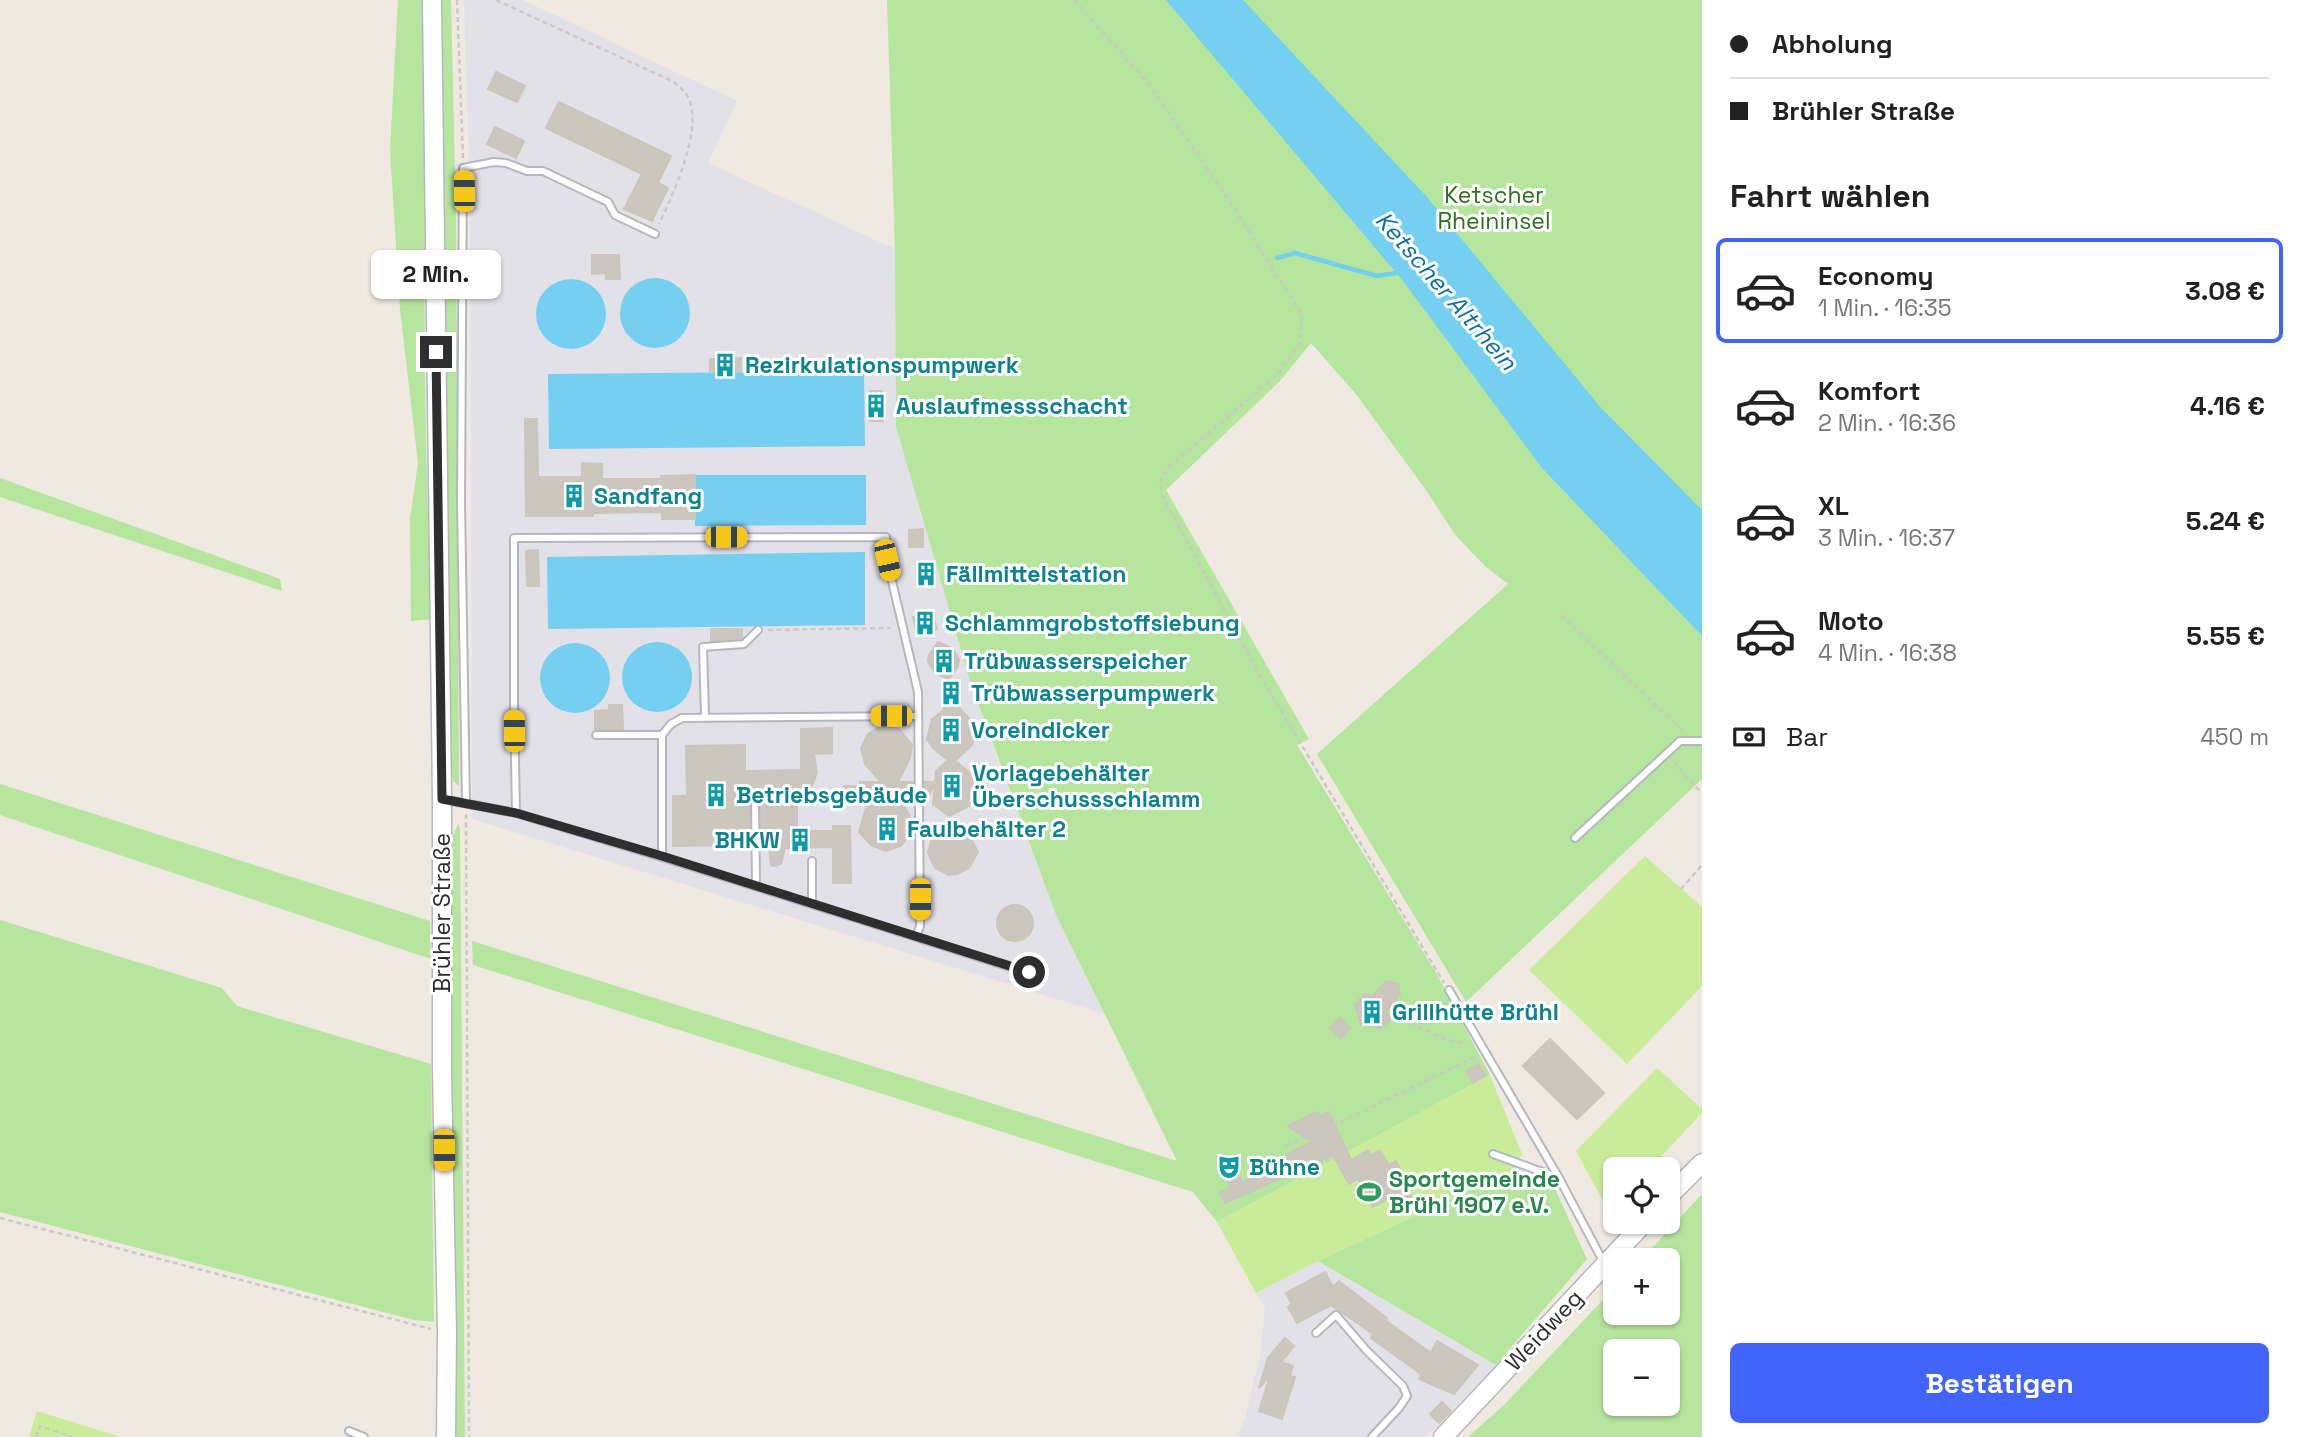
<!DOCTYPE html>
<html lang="de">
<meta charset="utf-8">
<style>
:root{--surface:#fff;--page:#f2f2f2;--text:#222;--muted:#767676;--line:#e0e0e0;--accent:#4264fb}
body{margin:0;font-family:"Space Grotesk",sans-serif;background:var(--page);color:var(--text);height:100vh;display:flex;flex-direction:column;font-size:26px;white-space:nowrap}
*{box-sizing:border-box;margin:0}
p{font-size:23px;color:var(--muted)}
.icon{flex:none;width:38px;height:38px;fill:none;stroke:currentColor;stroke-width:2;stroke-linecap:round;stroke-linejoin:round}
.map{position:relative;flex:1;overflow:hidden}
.side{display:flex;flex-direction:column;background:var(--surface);width:595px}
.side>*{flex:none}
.hud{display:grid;align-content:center;height:154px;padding:0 28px;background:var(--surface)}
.controls{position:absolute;left:1603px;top:1157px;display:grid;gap:14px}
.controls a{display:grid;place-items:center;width:77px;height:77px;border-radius:10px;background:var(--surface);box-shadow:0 2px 5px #0004;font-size:35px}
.end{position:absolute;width:32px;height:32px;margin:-16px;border:9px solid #2e2e2e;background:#fff;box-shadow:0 0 0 4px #fff}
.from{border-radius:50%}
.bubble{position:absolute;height:49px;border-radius:10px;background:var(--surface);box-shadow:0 2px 5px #0004;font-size:23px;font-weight:700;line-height:49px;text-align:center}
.car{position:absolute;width:21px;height:42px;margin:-21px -10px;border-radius:9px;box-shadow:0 0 5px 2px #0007;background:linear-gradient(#f5c518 24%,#345 0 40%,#f5c518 0 76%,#345 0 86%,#f5c518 0)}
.hud b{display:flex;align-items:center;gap:24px;height:66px;font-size:26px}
.hud b+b{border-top:2px solid var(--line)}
.hud i{width:18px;height:18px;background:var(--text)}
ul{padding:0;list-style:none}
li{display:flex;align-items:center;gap:21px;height:105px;margin:0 14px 10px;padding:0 14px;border:4px solid transparent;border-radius:10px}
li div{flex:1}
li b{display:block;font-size:26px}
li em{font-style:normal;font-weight:700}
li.active{border-color:var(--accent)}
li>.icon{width:63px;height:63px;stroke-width:1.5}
h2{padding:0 28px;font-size:32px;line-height:84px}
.pay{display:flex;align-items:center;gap:18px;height:77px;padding:0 28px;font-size:26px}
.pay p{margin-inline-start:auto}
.button{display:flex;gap:14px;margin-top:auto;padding:14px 28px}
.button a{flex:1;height:80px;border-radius:10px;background:var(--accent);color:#fff;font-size:28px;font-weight:700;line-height:80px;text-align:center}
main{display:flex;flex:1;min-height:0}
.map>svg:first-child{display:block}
</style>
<main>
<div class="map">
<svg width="1702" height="1437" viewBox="0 0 1702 1437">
<rect width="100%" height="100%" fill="#efe9e1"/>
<!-- industrial -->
<g fill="#e3e1e8">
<path d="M464 0H523L737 101 708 163 895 249 896 427 954 625 990 740 1056 914 1105 1014 472 819 470 191Z"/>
<path d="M1318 1261 1496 1365 1426 1437H1238L1245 1418 1260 1356 1265 1308 1256 1293Z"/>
</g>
<!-- green -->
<g fill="#b6e59e" fill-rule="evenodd">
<path d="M398 0H425C426 206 420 413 433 619L411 621 410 518 418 463 400 309 390 150Z"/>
<path d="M439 0H451L456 217 459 786 454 782 451 773Z"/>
<path d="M887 0H1702V779L1466 1002 1317 754 1508 584 1486 567 1456 536 1428 493 1356 394 1311 343 1280 381 1166 490 1309 739 1297 745 1436 973 1490 1075 1217 1222 1193 1192 473 965 472 941 1177 1161 1056 915 971 684 896 427 895 249Z"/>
<path d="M0 478 280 579 282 591 0 497Z"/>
<path d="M0 784 430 921 431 959 0 815Z"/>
<path d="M458 824 460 828 465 1437H454L449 958 453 836Z"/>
<path d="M0 920 222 988 237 1006 431 1064 434 1322 414 1320 0 1212Z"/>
<path d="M1513 1170 1555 1189 1587 1259 1496 1365 1318 1261Z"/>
<path d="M1702 1194V1437H1468L1504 1405 1615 1287V1312H1668V1260H1641ZM1615 1351H1668V1404H1615Z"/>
</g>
<!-- pitch -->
<g fill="#c9ec9a">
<path d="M1645 856 1702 907V986L1627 1064 1529 970Z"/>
<path d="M1657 1068 1702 1109V1113L1649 1169H1615V1205L1609 1212 1576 1151Z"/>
<path d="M1490 1075 1522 1154 1513 1170 1318 1261 1256 1293 1217 1222Z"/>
<path d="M37 1411 121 1437H29Z"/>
</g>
<!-- water -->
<g fill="#75cff0">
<path d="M1166 0H1243L1427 197 1602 409 1702 510V636L1542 468 1403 281Z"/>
<circle cx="655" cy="313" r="35"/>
<circle cx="571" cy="314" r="35"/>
<path d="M864 371 865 446 549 449 548 374Z"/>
<path d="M695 475H866V525L695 526Z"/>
<path d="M865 552V625L548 629 547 557Z"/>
<circle cx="657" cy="677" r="35"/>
<circle cx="575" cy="678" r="35"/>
</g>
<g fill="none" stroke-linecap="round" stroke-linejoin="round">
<!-- stream -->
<path stroke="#75cff0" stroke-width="4.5" d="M1277 258 1295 253 1377 276 1396 273"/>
</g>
<!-- building -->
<g fill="#cbc7bf" stroke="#cbc5ba" stroke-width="2">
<path d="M496 72 525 86 517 102 488 89Z"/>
<path d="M559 102 671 156 658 183 668 188 652 221 624 209 642 174 546 128Z"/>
<path d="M495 127 524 141 516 158 487 144Z"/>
<path d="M592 255H619L620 279H606V273L592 274Z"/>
<path d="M741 358V371H710V359Z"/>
<path d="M870 391H882L883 421H870Z"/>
<path d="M525 419H537L538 477H582V463L602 464V479H661V476L695 475V519H662V512L593 513V516H526Z"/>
<path d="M923 529V547H909V530Z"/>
<path d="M538 550 539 586H527L526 551Z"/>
<rect x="920" y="566" width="12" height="15"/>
<path d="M932 612 937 629 917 635 913 617Z"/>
<path d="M711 629H742V638L711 641Z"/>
<path d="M938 642 952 648 959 659 958 666 949 679 935 673 928 662 929 655Z"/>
<path d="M959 687 960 709 972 721 975 733 972 745 955 761 969 772 976 789 969 806 949 816 933 804 935 783 929 795H925L924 782H935L936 771 948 760 934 749 927 739 932 719 944 710 943 688Z"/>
<path d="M609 705H622L623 729H595V711L609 710Z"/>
<path d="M882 726 899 729 912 745 910 758 898 782H913V795H897L910 816V834L901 846 886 851 871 845 859 832 868 801H845L844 786H860V782H881L865 764 861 748 868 734Z"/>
<path d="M832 728V753L814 754 817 773 809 793 797 794V831H833V826H850L851 883H833V847L785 848 781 864 774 866 771 865 769 848H761V803L756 797 752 799 749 803 750 848H733V845L673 846V796H687L686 746 745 745V771L801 770V729Z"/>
<path d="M954 824 969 835 978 852 969 868 957 874 949 875 935 868 928 853 932 837 938 832Z"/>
<circle cx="1015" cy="923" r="18"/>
<path d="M1386 981 1398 984 1400 994 1387 1010 1390 1020 1381 1028 1361 1024 1355 1004 1365 994 1372 997Z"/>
<path d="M1340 1018 1350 1028 1341 1038 1330 1028Z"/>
<path d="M1550 1039 1604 1093 1577 1119 1523 1066Z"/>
<path d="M1478 1064 1485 1076 1473 1083 1466 1071Z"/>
<path d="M1316 1112 1320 1116 1329 1112 1351 1160 1368 1150 1371 1155 1380 1150 1389 1165 1396 1161 1410 1187 1407 1188 1411 1197 1398 1204 1393 1196 1373 1207 1358 1179 1349 1184 1333 1155 1225 1203 1220 1193 1230 1188 1227 1179 1239 1175 1242 1183 1288 1161 1286 1154 1312 1142 1288 1126Z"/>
<path d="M1325 1272 1333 1287 1339 1281 1387 1318 1385 1320 1431 1353 1437 1341 1478 1365 1454 1394 1419 1379 1421 1374 1371 1338 1373 1334 1331 1305 1297 1323 1288 1307 1292 1304 1286 1293Z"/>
<path d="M1285 1338 1294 1346 1281 1362 1293 1366 1290 1376 1295 1377 1282 1419 1259 1411 1270 1376 1259 1388 1268 1358Z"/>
<path d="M1442 1402 1451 1411 1439 1423 1430 1414Z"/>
</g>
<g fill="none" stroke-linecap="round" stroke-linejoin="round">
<!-- lane casing -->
<g stroke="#b4b7c1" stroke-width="10">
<g id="lane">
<path d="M705 717 703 647 744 644 758 630"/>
<path d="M596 735H662"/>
<path d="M442 799 516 813 662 857 916 937 920 926 918 692 887 560 886 537 514 538V704L516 813"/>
<path d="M466 802 461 503 463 168 494 162 506 163 527 171H543L608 202 615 215 655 234"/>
<path d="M755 803 756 886"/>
<path d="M1575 838 1680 741H1702"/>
<path d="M662 857V735L671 724 682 718 918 716"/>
<path d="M812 904V861"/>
<path d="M916 937 1029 973"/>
<path d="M1449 990 1559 1178 1604 1263"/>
<path d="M1493 1154 1559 1178"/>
<path d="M1316 1333 1336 1315 1367 1351 1403 1386 1407 1396 1399 1408 1372 1437"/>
<path d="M349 1431 364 1437"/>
</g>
</g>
<!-- secondary casing -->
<g stroke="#b4b7c1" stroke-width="21">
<g id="secondary">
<path d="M432 0 442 799V1071L447 1333 446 1437"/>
<path d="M1668 1197 1702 1163"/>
<path d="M1443 1437 1645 1222"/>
</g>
</g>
<!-- path -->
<g stroke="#c9c9c9" stroke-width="2.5" stroke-dasharray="5 3.5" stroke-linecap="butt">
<path d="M457 0 463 158"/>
<path d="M496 0 672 81C680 87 687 92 690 102 701 134 673 194 659 224"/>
<path d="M1074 0 1149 84 1227 197 1302 315 1300 343 1280 372 1170 466 1160 481 1163 497 1258 672 1444 983"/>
<path d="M1561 615 1682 730"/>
<path d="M768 630 891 628"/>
<path d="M1674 761 1694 786 1702 792"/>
<path d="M466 814 469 1437"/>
<path d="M1681 889 1702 865"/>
<path d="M1395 1015 1441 1038 1467 1044"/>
<path d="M1286 1146 1349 1118 1477 1056"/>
<path d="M0 1218 431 1329"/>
<path d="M36 1437 40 1426 72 1437"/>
</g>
<!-- lane -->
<use href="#lane" stroke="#fff" stroke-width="6"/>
<!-- secondary -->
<use href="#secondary" stroke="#fff" stroke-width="18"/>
</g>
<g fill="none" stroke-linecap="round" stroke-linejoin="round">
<!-- route -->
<path stroke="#2e2e2e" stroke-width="9" d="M436 352 442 799 516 813 662 856 1029 972"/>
</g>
<!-- icons -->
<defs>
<g id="building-bare" transform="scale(1.89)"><path d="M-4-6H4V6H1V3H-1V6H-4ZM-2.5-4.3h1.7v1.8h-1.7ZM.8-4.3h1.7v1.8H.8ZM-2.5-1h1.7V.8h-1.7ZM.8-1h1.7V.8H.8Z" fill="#0f9aa8" stroke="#fff" stroke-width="2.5" paint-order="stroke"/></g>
<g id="theatre-bare" transform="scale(1.89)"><path d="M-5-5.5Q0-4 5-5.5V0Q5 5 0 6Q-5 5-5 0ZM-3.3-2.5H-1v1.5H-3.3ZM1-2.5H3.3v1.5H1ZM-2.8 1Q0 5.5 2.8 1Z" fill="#0f9aa8" stroke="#fff" stroke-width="2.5" paint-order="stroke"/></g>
<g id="stadium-bare" transform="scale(1.89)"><path d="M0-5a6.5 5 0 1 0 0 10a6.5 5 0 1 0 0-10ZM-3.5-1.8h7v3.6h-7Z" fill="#2e9e5b" stroke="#fff" stroke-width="2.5" paint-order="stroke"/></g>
</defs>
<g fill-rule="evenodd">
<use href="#building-bare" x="725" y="365"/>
<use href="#building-bare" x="876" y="406"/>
<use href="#building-bare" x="574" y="496"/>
<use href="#building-bare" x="926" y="574"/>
<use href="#building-bare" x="925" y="623"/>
<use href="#building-bare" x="944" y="661"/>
<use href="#building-bare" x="951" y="693"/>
<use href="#building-bare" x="951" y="730"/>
<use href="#building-bare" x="952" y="786"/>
<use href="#building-bare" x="716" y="795"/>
<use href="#building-bare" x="887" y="829"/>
<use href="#building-bare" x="800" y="840"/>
<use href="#building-bare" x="1372" y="1012"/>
<use href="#theatre-bare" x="1229" y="1167"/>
<use href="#stadium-bare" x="1369" y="1192"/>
</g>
<g text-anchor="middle" stroke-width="6" stroke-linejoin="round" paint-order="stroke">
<!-- park labels -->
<g font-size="23" fill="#2c6e1b" stroke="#fff">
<text x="1494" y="203">Ketscher<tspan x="1494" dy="26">Rheininsel</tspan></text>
</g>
<!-- culture labels -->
<g font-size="23" font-weight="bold" fill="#0d838f" stroke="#fff" text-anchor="start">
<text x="745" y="373">Rezirkulationspumpwerk</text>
<text x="896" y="414">Auslaufmessschacht</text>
<text x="594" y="504">Sandfang</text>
<text x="946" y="582">Fällmittelstation</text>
<text x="945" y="631">Schlammgrobstoffsiebung</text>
<text x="964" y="669">Trübwasserspeicher</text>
<text x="971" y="701">Trübwasserpumpwerk</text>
<text x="971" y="738">Voreindicker</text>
<text x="972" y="781">Vorlagebehälter<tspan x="972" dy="26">Überschussschlamm</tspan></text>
<text x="736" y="803">Betriebsgebäude</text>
<text x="907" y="837">Faulbehälter 2</text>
<text x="780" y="848" text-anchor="end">BHKW</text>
<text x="1392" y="1020">Grillhütte Brühl</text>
<text x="1249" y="1175">Bühne</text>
</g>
<!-- street labels -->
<g font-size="23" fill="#2e2e2e" stroke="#fff">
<text transform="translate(442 913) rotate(-90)" y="8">Brühler Straße</text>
<text transform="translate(1544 1330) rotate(-47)" y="8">Weidweg</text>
</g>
<!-- leisure labels -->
<g font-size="23" font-weight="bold" fill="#27864d" stroke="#fff" text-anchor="start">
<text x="1389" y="1187">Sportgemeinde<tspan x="1389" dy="26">Brühl 1907 e.V.</tspan></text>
</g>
<!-- water labels -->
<g font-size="24" font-style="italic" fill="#0d6fa3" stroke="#fff">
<text transform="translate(1446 291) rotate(49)" y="8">Ketscher Altrhein</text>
</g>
</g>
</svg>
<div class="controls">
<a><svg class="icon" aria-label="locate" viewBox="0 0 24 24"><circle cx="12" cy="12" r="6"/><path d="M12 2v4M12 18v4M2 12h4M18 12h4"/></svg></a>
<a>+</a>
<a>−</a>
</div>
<i class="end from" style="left:1029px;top:972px"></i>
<i class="end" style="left:436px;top:352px"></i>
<div class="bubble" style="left:371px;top:250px;width:130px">2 Min.</div>
<i class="car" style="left:464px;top:191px;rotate:359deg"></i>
<i class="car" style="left:726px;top:537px;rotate:90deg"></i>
<i class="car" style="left:887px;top:560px;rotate:167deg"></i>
<i class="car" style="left:891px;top:716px;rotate:270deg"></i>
<i class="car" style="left:514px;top:731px;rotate:359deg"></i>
<i class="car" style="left:920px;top:899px;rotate:180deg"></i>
<i class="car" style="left:444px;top:1150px;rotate:179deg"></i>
</div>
<section class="side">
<div class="hud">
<b><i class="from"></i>Abholung</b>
<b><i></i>Brühler Straße</b>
</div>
<h2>Fahrt wählen</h2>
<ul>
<li class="active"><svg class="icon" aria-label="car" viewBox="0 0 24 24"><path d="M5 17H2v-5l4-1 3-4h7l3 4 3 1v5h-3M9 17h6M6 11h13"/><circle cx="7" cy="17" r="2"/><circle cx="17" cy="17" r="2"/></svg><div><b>Economy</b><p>1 Min. · 16:35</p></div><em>3.08 €</em></li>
<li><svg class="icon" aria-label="car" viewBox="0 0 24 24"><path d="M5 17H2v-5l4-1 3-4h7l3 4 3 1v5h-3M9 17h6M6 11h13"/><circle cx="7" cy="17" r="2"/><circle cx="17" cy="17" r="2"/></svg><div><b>Komfort</b><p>2 Min. · 16:36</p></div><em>4.16 €</em></li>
<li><svg class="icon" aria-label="car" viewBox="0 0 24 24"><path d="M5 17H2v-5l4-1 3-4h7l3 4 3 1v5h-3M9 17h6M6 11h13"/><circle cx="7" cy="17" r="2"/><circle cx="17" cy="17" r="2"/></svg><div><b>XL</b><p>3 Min. · 16:37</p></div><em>5.24 €</em></li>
<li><svg class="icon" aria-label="car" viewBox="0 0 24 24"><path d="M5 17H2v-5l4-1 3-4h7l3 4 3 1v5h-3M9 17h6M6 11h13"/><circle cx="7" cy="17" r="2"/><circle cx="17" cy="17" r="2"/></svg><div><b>Moto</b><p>4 Min. · 16:38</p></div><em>5.55 €</em></li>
</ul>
<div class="pay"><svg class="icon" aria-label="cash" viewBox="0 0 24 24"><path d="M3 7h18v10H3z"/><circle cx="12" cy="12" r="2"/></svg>Bar<p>450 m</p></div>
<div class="button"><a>Bestätigen</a></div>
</section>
</main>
